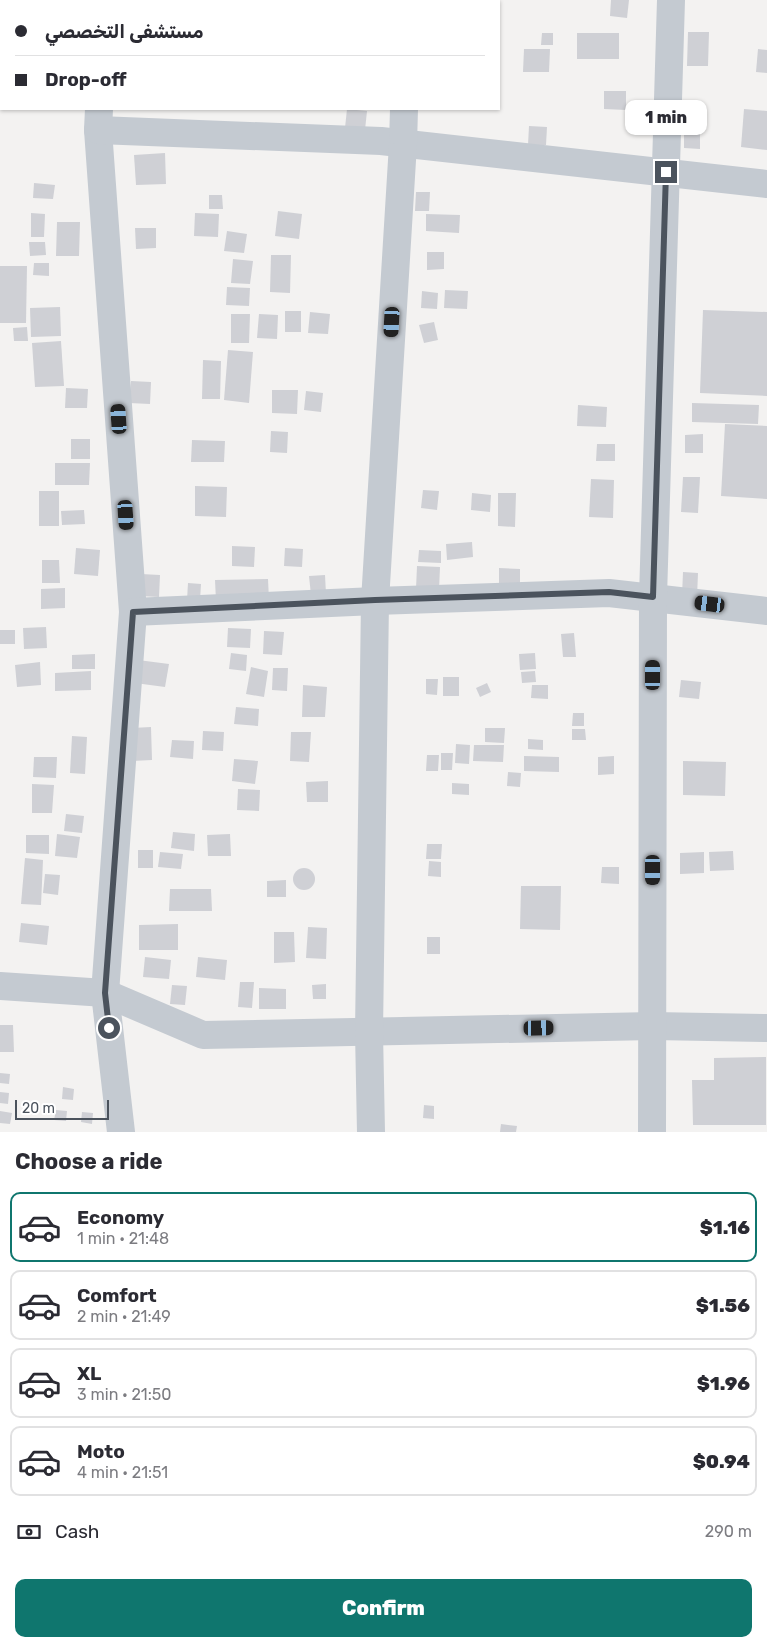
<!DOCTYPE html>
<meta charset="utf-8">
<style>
:root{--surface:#fff;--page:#f2f2f3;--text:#2b2b33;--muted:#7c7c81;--line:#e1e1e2;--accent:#0f766e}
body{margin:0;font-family:Rubik,"Noto Naskh Arabic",sans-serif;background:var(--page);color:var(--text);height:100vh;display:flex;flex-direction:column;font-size:19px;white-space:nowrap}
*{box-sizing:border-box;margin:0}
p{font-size:16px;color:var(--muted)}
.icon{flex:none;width:28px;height:28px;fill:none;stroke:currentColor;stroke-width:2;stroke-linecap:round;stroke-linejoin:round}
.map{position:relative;height:1132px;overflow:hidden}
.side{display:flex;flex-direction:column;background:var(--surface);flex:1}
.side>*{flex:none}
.banner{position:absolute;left:0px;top:0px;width:500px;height:110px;box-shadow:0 1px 4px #0004;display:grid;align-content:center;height:110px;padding:0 15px;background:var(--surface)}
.scale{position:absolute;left:15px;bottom:12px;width:94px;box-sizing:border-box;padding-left:5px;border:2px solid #4b535d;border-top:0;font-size:14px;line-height:18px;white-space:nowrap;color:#4b535d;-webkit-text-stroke:4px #fff;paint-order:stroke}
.end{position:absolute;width:22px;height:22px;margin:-11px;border:6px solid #4b535d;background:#fff;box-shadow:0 0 0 2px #fff}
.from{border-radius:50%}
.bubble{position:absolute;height:35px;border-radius:10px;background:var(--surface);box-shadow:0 1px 4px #0004;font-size:16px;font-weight:800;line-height:35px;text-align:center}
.car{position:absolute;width:15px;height:30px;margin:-15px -8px;border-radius:6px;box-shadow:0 0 4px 1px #0007;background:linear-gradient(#222 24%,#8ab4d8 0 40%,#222 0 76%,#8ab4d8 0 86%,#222 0)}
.banner b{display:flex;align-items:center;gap:18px;height:48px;font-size:19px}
.banner b+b{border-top:1px solid var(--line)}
.banner i{width:12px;height:12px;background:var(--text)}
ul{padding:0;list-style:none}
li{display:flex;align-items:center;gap:15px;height:70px;margin:0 10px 8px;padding:0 5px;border:2px solid var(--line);border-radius:10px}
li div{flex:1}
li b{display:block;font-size:19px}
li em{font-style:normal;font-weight:800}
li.on{border-color:var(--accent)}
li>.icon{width:45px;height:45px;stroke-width:1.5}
h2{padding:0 15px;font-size:22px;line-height:60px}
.pay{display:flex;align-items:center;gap:12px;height:55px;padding:0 15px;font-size:19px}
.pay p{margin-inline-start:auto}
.primary-button{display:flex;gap:10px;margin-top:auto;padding:10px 15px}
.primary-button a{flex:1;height:58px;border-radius:10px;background:var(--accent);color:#fff;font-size:20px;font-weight:800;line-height:58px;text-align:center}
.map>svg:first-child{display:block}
</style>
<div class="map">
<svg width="767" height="1132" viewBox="0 0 767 1132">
<rect width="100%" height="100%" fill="#f3f2f1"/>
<!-- building -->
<g fill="#cfd0d5">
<path d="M611 0H629L627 18 610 16Z"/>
<path d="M688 32H709L708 66H687Z"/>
<path d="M542 33H553V45H541Z"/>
<rect x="577" y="33" width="42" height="26"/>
<path d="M524 49H550L549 72H523Z"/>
<path d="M758 49 767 50V73L756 72Z"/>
<path d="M604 91H626V110L604 109Z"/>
<path d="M347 109 367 111 365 130 345 128Z"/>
<path d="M744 109 767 111V150L741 147Z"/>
<path d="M684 125H700V149L684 148Z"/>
<path d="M529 126 547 127 546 145H528Z"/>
<path d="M165 153 166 184 136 185 134 155Z"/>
<path d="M34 183 55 185 53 199 33 198Z"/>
<path d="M416 192H430L429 211H415Z"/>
<path d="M209 195H222L223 209H209Z"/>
<path d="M278 211 302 214 299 239 275 236Z"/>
<path d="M31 213 45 214 44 237H31Z"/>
<path d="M195 213 219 214 218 237 194 236Z"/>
<path d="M426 214 460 215 459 233 426 231Z"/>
<path d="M57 222H80L79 256H56Z"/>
<path d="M135 228H156V248L136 249Z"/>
<path d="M227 231 247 234 244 253 224 251Z"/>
<path d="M29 242H45L46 255 30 256Z"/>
<path d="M427 252H444V269L427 270Z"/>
<path d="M271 255H291L290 293 270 292Z"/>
<path d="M233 259 253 261 250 284 231 283Z"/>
<path d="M34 263H49V276L33 275Z"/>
<path d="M0 266H27L26 323H0Z"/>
<path d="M227 287 250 288 249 306 226 305Z"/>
<path d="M445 290 468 291 467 309 444 308Z"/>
<path d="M422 291 438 293 437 309 421 308Z"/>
<path d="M60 307 61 336 31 337 30 308Z"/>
<path d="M703 310 767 312V396L700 393Z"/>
<rect x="285" y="311" width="16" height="21"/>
<path d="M310 312 330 314 328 334 308 333Z"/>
<path d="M231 314H250L249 343H231Z"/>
<path d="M259 314 278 315 277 339 257 338Z"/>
<path d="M434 322 438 340 424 343 419 325Z"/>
<path d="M27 327 28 341H14L13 328Z"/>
<path d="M61 341 64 386 35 387 32 343Z"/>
<path d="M228 350 253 352 249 403 224 400Z"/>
<path d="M203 360 221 361 220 399H202Z"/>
<path d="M131 381 151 382 150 404 129 403Z"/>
<path d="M66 388 88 389 87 408H65Z"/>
<path d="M272 390H298L297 414 272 413Z"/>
<path d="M306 391 323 393 321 412 304 410Z"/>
<path d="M692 403 759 405 758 424 692 422Z"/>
<path d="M578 405 607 407 606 427 577 426Z"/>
<path d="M725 424 767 426V499L721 496Z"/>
<path d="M271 431 288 432 287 453 270 452Z"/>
<path d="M703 434V453H685V435Z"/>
<rect x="71" y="439" width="19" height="20"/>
<path d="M192 440 225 441 224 462H191Z"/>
<path d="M597 444H615V461H596Z"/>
<path d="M55 463H90L89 485H55Z"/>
<path d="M683 477H700L698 513 681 512Z"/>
<path d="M591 479 614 480 613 518 589 517Z"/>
<path d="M195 486 227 487 226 517 195 516Z"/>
<path d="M423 490 439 491 437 510 421 508Z"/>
<rect x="39" y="491" width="20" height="35"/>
<path d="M472 493 491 495 490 512 471 510Z"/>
<path d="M498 493H516L515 527 498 526Z"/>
<path d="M84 510 85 524 62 525 61 511Z"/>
<path d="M472 542 473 557 447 560 446 544Z"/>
<path d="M232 546 255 547 254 567 232 566Z"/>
<path d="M76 548 100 550 98 576 74 574Z"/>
<path d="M285 548 303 549 302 567 284 566Z"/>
<path d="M419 550 441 551V563L418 562Z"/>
<path d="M42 560H59L60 583H42Z"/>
<path d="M417 566 440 567 439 590 416 589Z"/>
<path d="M499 568 520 569V584H499Z"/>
<path d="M683 572 698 573 697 597 682 596Z"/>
<path d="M141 574 160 575 159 597 140 596Z"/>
<path d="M325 575 326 594 311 595 309 576Z"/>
<path d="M268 579 269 600 216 601 215 580Z"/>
<path d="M188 583 201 584 200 600H187Z"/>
<path d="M65 588V608L41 609V589Z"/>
<path d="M46 627 47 648 24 649 23 628Z"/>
<path d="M228 628 251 629 250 648 227 647Z"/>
<rect x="0" y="630" width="15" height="14"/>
<path d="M264 631 284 632 282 655 263 654Z"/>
<path d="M574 633 576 657H563L561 634Z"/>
<path d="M231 653 247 655 246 671 229 669Z"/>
<path d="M535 653 536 669 520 670 519 654Z"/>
<path d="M95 654V669H72V655Z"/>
<path d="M138 660 169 664 165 687 135 683Z"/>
<path d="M40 662 41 685 17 687 15 665Z"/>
<path d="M251 667 268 671 264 697 246 694Z"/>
<path d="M273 668H288L287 691 272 690Z"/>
<path d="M91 671V690L55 691V673Z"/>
<path d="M535 671 536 682 522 683 521 672Z"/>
<rect x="443" y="677" width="16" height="19"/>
<path d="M426 679H438L437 695 426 694Z"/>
<path d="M681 680 701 682 699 699 679 697Z"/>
<path d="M487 683 491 692 480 697 476 688Z"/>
<path d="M303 685 327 687 325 717H302Z"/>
<path d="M532 685H548V699L531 698Z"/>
<path d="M236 707 259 709 258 726 234 724Z"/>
<path d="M573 713H584V726H572Z"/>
<path d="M151 727 152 760 132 761V728Z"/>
<path d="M485 728H505L504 743 485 742Z"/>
<path d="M572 729H585L586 740H572Z"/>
<path d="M203 731 224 732 223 751 202 750Z"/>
<path d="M291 732H311L309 762 290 761Z"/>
<path d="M72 736 87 737 85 774 70 773Z"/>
<path d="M528 739 543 740V750L528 749Z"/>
<path d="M172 740 194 741 193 759 170 757Z"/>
<path d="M456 744 470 745 469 764 455 763Z"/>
<path d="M474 745H504L503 762 473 761Z"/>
<path d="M441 753H453L452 770H441Z"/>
<path d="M427 755H439L438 771H426Z"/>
<path d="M524 756 559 757V772L524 771Z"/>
<path d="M614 756V774L598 775V757Z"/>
<path d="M34 757H57L56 778 33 777Z"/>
<path d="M234 759 258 761 255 784 232 781Z"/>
<path d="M683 761 726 762 725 796 683 795Z"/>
<path d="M508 772 521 773 520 787 507 786Z"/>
<path d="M328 781V802H307L306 782Z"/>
<path d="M452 783 469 784V795L452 794Z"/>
<path d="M32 784 54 785 52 813H32Z"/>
<path d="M238 789 260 790 259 811 237 810Z"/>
<path d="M66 814 84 816 82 833 64 831Z"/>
<path d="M173 832 195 834 194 851 171 848Z"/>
<path d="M57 834 80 837 77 858 55 856Z"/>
<path d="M230 834 231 856H208L207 835Z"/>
<path d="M26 835H49V854L26 853Z"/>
<path d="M427 844H442L441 859H426Z"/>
<rect x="138" y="850" width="15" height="18"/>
<path d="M733 851 734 870 710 871 709 852Z"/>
<path d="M160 852 183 854 181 869 158 867Z"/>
<path d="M704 852V873L680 874V853Z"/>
<path d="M25 858 43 860 41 905 21 904Z"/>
<path d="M429 861 441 862V877L428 876Z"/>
<path d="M602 867H619V884L601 883Z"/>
<circle cx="304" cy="879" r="11"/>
<path d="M45 874 60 875 58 895 43 893Z"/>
<path d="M286 880V897H267V881Z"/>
<path d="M521 886H561L560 930 520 929Z"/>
<path d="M170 889H211L212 911H169Z"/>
<path d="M21 923 49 926 47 945 19 942Z"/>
<path d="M178 924V950H139V925Z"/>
<path d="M308 927 327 928 326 959 306 958Z"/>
<path d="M274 932H294L295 962 274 963Z"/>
<rect x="427" y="937" width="13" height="17"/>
<path d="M145 957 171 960 169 979 143 977Z"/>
<path d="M198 957 227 960 225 980 196 977Z"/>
<path d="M240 982H254L252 1008 238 1007Z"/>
<path d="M326 984V999H313L312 985Z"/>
<path d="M172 985 187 986 185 1005 170 1004Z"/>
<path d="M259 988 286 989V1009H259Z"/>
<path d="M0 1025H13L14 1052H0Z"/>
<path d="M766 1057V1125H693L692 1080H714V1058Z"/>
<path d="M0 1073 10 1074 9 1084 0 1083Z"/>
<path d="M63 1087 74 1089 73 1100 62 1099Z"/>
<path d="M0 1092 9 1093 8 1104 0 1103Z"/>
<path d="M424 1105 434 1106V1119L423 1118Z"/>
<path d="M56 1110 67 1111 66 1121 54 1120Z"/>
<path d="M0 1111 12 1113 10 1124 0 1123Z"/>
<path d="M82 1112 93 1113 92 1124 81 1122Z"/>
<path d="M501 1124 517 1126 516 1132H500Z"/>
</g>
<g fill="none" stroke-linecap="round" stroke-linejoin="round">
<!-- minor -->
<g stroke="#c4cad1" stroke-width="28">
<path d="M104 1V0"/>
<path d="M405 1V0"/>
<path d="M99 109 98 130 133 612 105 993 121 1132"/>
<path d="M98 130 381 141 767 184"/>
<path d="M133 612 375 601 609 593 767 611"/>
<path d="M0 986 105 993 203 1035 653 1026 767 1028"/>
<path d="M371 1132 369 1032 375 601 403 144 404 109"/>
<path d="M652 1132 653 597 671 0"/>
</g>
</g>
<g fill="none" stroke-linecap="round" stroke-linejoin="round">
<!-- route -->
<path stroke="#4b535d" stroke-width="6" d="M109 1028 105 993 133 612 375 600 609 592 653 597 666 172"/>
</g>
</svg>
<div class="scale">20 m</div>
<i class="end from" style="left:109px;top:1028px"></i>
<i class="end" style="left:666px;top:172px"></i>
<div class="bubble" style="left:625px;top:100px;width:82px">1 min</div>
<i class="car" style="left:392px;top:322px;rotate:183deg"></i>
<i class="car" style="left:119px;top:419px;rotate:356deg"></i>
<i class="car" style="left:126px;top:515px;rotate:176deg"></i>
<i class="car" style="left:710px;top:604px;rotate:277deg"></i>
<i class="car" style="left:653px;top:675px;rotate:0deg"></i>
<i class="car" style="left:653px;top:870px;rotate:180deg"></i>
<i class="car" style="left:539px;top:1028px;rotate:89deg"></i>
<div class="banner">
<b><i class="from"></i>مستشفى التخصصي</b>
<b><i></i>Drop-off</b>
</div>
</div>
<section class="side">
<h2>Choose a ride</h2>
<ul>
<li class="on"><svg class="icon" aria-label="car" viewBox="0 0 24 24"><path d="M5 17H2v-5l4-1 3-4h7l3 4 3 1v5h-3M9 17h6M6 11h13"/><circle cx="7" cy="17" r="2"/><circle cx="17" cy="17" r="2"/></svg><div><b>Economy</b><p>1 min · 21:48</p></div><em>$1.16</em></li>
<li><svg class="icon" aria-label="car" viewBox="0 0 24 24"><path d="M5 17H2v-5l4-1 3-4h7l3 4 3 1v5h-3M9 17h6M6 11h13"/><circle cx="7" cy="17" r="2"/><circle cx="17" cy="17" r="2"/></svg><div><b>Comfort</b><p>2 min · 21:49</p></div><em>$1.56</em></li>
<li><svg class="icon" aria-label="car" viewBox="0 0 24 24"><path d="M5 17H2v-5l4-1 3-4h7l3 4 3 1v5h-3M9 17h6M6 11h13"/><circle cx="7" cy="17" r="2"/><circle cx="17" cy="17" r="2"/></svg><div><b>XL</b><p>3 min · 21:50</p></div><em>$1.96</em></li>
<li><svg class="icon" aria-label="car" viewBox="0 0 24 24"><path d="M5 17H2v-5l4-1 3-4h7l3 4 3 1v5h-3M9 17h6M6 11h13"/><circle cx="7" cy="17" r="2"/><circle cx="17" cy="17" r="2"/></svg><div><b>Moto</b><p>4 min · 21:51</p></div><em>$0.94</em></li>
</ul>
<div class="pay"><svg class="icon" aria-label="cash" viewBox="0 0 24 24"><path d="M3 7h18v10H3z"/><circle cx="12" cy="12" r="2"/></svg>Cash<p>290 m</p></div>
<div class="primary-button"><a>Confirm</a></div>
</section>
